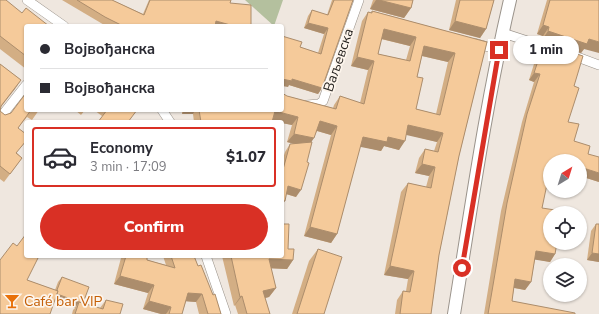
<!DOCTYPE html>
<meta charset="utf-8">
<style>
:root{--surface:#fff;--page:#f7f7f7;--text:#2b2b33;--muted:#7c7c81;--line:#e1e1e2;--accent:#d93025}
body{margin:0;font-family:"Nunito Sans",sans-serif;background:var(--page);color:var(--text);height:100vh;display:flex;flex-direction:column;font-size:15px;white-space:nowrap}
*{box-sizing:border-box;margin:0}
p{font-size:13px;color:var(--muted)}
.icon{flex:none;width:22px;height:22px;fill:none;stroke:currentColor;stroke-width:2;stroke-linecap:round;stroke-linejoin:round}
.map{position:relative;flex:1;overflow:hidden}
.panel{position:absolute;left:24px;top:120px;width:260px;height:138px;display:flex;flex-direction:column;background:var(--surface);border-radius:4px;box-shadow:0 1px 3px #0004}
.panel>*{flex:none}
.banner{position:absolute;left:24px;top:24px;width:260px;height:88px;border-radius:4px;box-shadow:0 1px 3px #0004;display:grid;align-content:center;height:88px;padding:0 16px;background:var(--surface)}
.needle{width:26px;rotate:38deg}
.buttons{position:absolute;left:543px;top:154px;display:grid;gap:8px}
.buttons a{display:grid;place-items:center;width:44px;height:44px;border-radius:50%;background:var(--surface);box-shadow:0 1px 3px #0004;font-size:20px}
.end{position:absolute;width:18px;height:18px;margin:-9px;border:5px solid #d93025;background:#fff;box-shadow:0 0 0 2px #fff}
.from{border-radius:50%}
.bubble{position:absolute;height:28px;border-radius:14px;background:var(--surface);box-shadow:0 1px 3px #0004;font-size:13px;font-weight:800;line-height:28px;text-align:center}
.banner b{display:flex;align-items:center;gap:14px;height:38px;font-size:15px}
.banner b+b{border-top:1px solid var(--line)}
.banner i{width:10px;height:10px;background:var(--text)}
ul{padding:7px 0 0;list-style:none}
li{display:flex;align-items:center;gap:12px;height:60px;margin:0 8px 6px;padding:0 8px;border:2px solid transparent;border-radius:4px}
li div{flex:1}
li b{display:block;font-size:15px}
li em{font-style:normal;font-weight:800}
li.selected{border-color:var(--accent)}
li>.icon{width:36px;height:36px;stroke-width:1.5}
.primary-button{display:flex;gap:8px;margin-top:auto;padding:8px 16px}
.primary-button a{flex:1;height:46px;border-radius:24px;background:var(--accent);color:#fff;font-size:16px;font-weight:800;line-height:46px;text-align:center}
.map>svg:first-child{display:block}
</style>
<div class="map">
<svg width="599" height="314" viewBox="0 0 599 314">
<rect width="100%" height="100%" fill="#efe7df"/>
<!-- green -->
<path fill="#b4c09e" d="M245 0H283L274 26Z"/>
<g fill="none" stroke-linecap="round" stroke-linejoin="round">
<!-- minor casing -->
<g stroke="#9a938b" stroke-width="10">
<g id="minor">
<path d="M27 0 64 26"/>
<path d="M503 33 552 49"/>
<path d="M474 43 499 50"/>
<path d="M572 55 599 65"/>
<path d="M307 105 319 104 323 101 359 0"/>
<path d="M162 110 170 122"/>
<path d="M0 118 26 85"/>
<path d="M206 256 226 314"/>
</g>
</g>
<!-- tertiary casing -->
<g stroke="#9a938b" stroke-width="14">
<path id="tertiary" d="M454 314C471 209 486 103 510 0"/>
</g>
<!-- minor -->
<use href="#minor" stroke="#fff" stroke-width="9"/>
<!-- tertiary -->
<use href="#tertiary" stroke="#fff" stroke-width="12"/>
</g>
<!-- wall -->
<g fill="#d3ae84" fill-rule="evenodd">
<path d="M0 0 26 26V69L0 49Z"/>
<path d="M62 0H112L143 14 149 0H231L230 3 251 26H106Z"/>
<path d="M332 0H353L322 88 318 94 289 85 288 87 300 47 318 53 324 34 304 28 308 16 312 10 327 15Z"/>
<path d="M373 0H413L411 8 404 18 370 9Z"/>
<path d="M456 0H494L486 29 480 38 449 30Z"/>
<path d="M547 0H599L584 49 581 53 542 40 543 36 537 34Z"/>
<path d="M372 11 487 42 459 156 439 255 431 314H395L397 300 403 291H406L408 279 384 275 401 192 408 183 426 187 429 176 415 173 419 158 425 149 434 151 437 142 406 134 399 150 384 146 381 151 360 146 337 234 331 243 304 236 331 135 317 131 311 142 296 197 286 194 282 205V162L285 152 290 144H294L287 142 292 125 282 123V122H277L273 121 272 122H194L193 114H182V110H282L287 96 333 108 334 105 340 96 360 103 368 70 351 66 362 21 368 12 371 13ZM381 39 410 46 406 60 378 54ZM422 56 448 62 436 114 416 109 417 77Z"/>
<path d="M544 43 574 86 568 122 574 141 588 154 599 182 580 176V161H550L542 208 550 213 555 254 550 262 535 259 531 282 525 290 514 288 512 301 575 314H484L501 211 522 122 534 82 529 80 538 51Z"/>
<path d="M0 64 21 80 1 107 0 111 5 115 11 113 26 110H39L32 120 27 117 18 128 17 153 22 158 4 182 0 179Z"/>
<path d="M75 110H85L81 115Z"/>
<path d="M94 110H137L102 116Z"/>
<path d="M596 224H599V262L587 260 591 231Z"/>
<path d="M288 249 293 260 287 269 271 268 276 288 269 297 265 298 270 314H238L235 305 234 306 222 256H282Z"/>
<path d="M318 249 324 314H292L309 261Z"/>
<path d="M115 256H147V260L166 265 163 256H194L198 266 213 295 221 314H199L196 302 186 301 182 314H161L143 309 148 293 114 284 121 258Z"/>
<path d="M62 277 83 303 100 308 106 300 120 314H72L73 310 75 308 27 280 55 290 58 282Z"/>
</g>
<!-- shaded-wall -->
<g fill="#ac8d6c">
<path d="M376 0H379L411 8 404 18 370 9Z"/>
<path d="M216 21 234 26H213Z"/>
<path d="M455 21 486 29 480 38 449 30Z"/>
<path d="M308 23 328 28 324 34 304 28Z"/>
<path d="M543 25 549 27 543 36 537 34Z"/>
<path d="M384 29 416 37 410 46 378 38Z"/>
<path d="M548 31 589 39 599 42V53L584 49 581 53 542 40Z"/>
<path d="M424 46 455 53 448 62 418 55Z"/>
<path d="M357 57 374 61 368 70 351 66Z"/>
<path d="M534 73 540 74 534 82 529 80Z"/>
<path d="M282 79H292L322 88 318 94 289 85 288 87 282 86Z"/>
<path d="M21 80 15 89 0 108Z"/>
<path d="M184 110H195L193 114H182Z"/>
<path d="M275 111 298 117 292 125 282 123V122H277L269 120Z"/>
<path d="M320 121 337 126 331 135 314 130Z"/>
<path d="M408 125 443 133 437 142 402 134Z"/>
<path d="M294 134 314 138 308 147 287 142Z"/>
<path d="M363 137H388L405 141 399 150 384 146 381 151 356 146Z"/>
<path d="M422 164 435 167 429 176 415 173Z"/>
<path d="M580 167 599 173V182L580 176Z"/>
<path d="M288 186 301 190 296 197 283 193Z"/>
<path d="M282 200 285 201 282 205Z"/>
<path d="M310 227 337 234 331 243 304 236Z"/>
<path d="M536 251 555 254 550 262 531 259Z"/>
<path d="M592 253 599 254V262L587 260Z"/>
<path d="M115 256H123L121 258Z"/>
<path d="M269 259 293 260 287 269 262 268Z"/>
<path d="M390 266 414 271 408 279 384 275Z"/>
<path d="M120 276 154 285 148 293 114 284Z"/>
<path d="M515 279 531 282 525 290 510 287Z"/>
<path d="M276 288 269 297 257 300 263 291Z"/>
<path d="M188 293 202 294 196 302 182 301Z"/>
<path d="M56 294 79 302 75 308 52 299Z"/>
<path d="M242 296 235 305 234 306 240 297Z"/>
<path d="M149 301 171 307 166 314H161L143 309Z"/>
</g>
<!-- building -->
<g fill="#f5ca9a" stroke="#ac8d6c" fill-rule="evenodd">
<path d="M0 0H6L22 13 26 8 49 26H26V56L0 36Z"/>
<path d="M77 0H112L144 15 150 0H231L230 3 251 5V26H234L216 21 215 26H123L105 17Z"/>
<path d="M334 0H353L322 88 292 79V81L282 79V36L302 42 300 47 321 54 328 28 308 23 312 10 328 15Z"/>
<path d="M379 0H413L411 8Z"/>
<path d="M460 0H494L486 29 455 21Z"/>
<path d="M550 0H599V42L589 39 587 44 548 31 549 27 543 25Z"/>
<path d="M372 11 487 42 459 156 439 255 431 314H400L403 291 410 292 414 271 390 266 408 183 431 188 435 167 422 164 425 149 438 152 443 133 408 125 405 141 388 137 387 142 363 137 337 234 310 227 337 126 320 121 314 138 294 134 298 117 275 111 272 122H201L199 110H282V93L287 96 336 109 340 96 364 104 374 61 357 57 368 12 372 13ZM384 29 416 37 410 61 378 54ZM424 46 455 53 440 115 416 109 423 78 417 77Z"/>
<path d="M544 43 583 56 574 86 579 88 568 122 579 124 574 141 590 146 588 154 599 157V173L580 167V161H559L552 159V161H550V170L542 208 575 213H550V243H557L555 254 536 251 531 282 515 279 512 301 575 313V314H488L491 297 507 203 527 114 540 74 534 73Z"/>
<path d="M0 64 21 80 1 106 0 111 5 115 11 113 26 93V110H31L18 128 26 134V141L16 153 22 158 10 174 0 166Z"/>
<path d="M107 110H137L128 122H98Z"/>
<path d="M312 142 307 162 309 163 301 190 288 186 285 201 282 200V173L290 144Z"/>
<path d="M282 224H289L288 249H294L293 260 269 259 276 288 263 291 270 314H247L242 296 240 297 231 256H282Z"/>
<path d="M596 224H599V254L592 253Z"/>
<path d="M26 234V256H39L27 280 58 291 50 314H0V260L13 243 17 246Z"/>
<path d="M318 249 342 257 324 314H297Z"/>
<path d="M126 256H147V260L175 268 171 256H194L198 266 201 265 213 295 215 294 221 314H208L202 294 188 293 182 314H169L171 307 149 301 154 285 120 276Z"/>
<path d="M62 277 89 287 83 303 79 302 57 294 58 291 57 290Z"/>
<path d="M106 300 123 304 120 314H75L79 302 103 309Z"/>
</g>
<g fill="none" stroke-linecap="round" stroke-linejoin="round">
<!-- route -->
<path stroke="#d93025" stroke-width="5" d="M462 268 499 50"/>
</g>
<!-- icons -->
<defs>
<g id="bar-bare" transform="scale(1.2)"><path d="M-6-5H6L.8 .8V4.5H3.5V6h-7V4.5H-.8V.8Z" fill="#e8710a" stroke="#fdf5ec" stroke-width="2.5" paint-order="stroke"/></g>
</defs>
<g fill-rule="evenodd">
<use href="#bar-bare" x="12" y="301"/>
</g>
<g text-anchor="middle" stroke-width="3.5" stroke-linejoin="round" paint-order="stroke">
<!-- street labels -->
<g font-size="14" fill="#282522" stroke="#fdf5ec">
<text transform="translate(338 60) rotate(-71)" y="5">Ваљевска</text>
</g>
<!-- food labels -->
<g font-size="14" fill="#c56008" stroke="#fdf5ec" text-anchor="start">
<text x="24" y="306">Café bar VIP</text>
</g>
</g>
</svg>
<div class="buttons">
<a><svg class="needle" viewBox="-14 -14 28 28"><path d="M0-13l5 13h-10z" fill="#e53935"/><path d="M0 13l5-13h-10z" fill="#7c7c81"/></svg></a>
<a><svg class="icon" aria-label="locate" viewBox="0 0 24 24"><circle cx="12" cy="12" r="6"/><path d="M12 2v4M12 18v4M2 12h4M18 12h4"/></svg></a>
<a><svg class="icon" aria-label="layers" viewBox="0 0 24 24"><path d="M12 4l9 5-9 5-9-5zM3 14l9 5 9-5"/></svg></a>
</div>
<i class="end from" style="left:462px;top:268px"></i>
<i class="end" style="left:499px;top:50px"></i>
<div class="bubble" style="left:513px;top:36px;width:66px">1 min</div>
<div class="banner">
<b><i class="from"></i>Војвођанска</b>
<b><i></i>Војвођанска</b>
</div>
<section class="panel">
<ul>
<li class="selected"><svg class="icon" aria-label="car" viewBox="0 0 24 24"><path d="M5 17H2v-5l4-1 3-4h7l3 4 3 1v5h-3M9 17h6M6 11h13"/><circle cx="7" cy="17" r="2"/><circle cx="17" cy="17" r="2"/></svg><div><b>Economy</b><p>3 min · 17:09</p></div><em>$1.07</em></li>
</ul>
<div class="primary-button"><a>Confirm</a></div>
</section>
</div>
